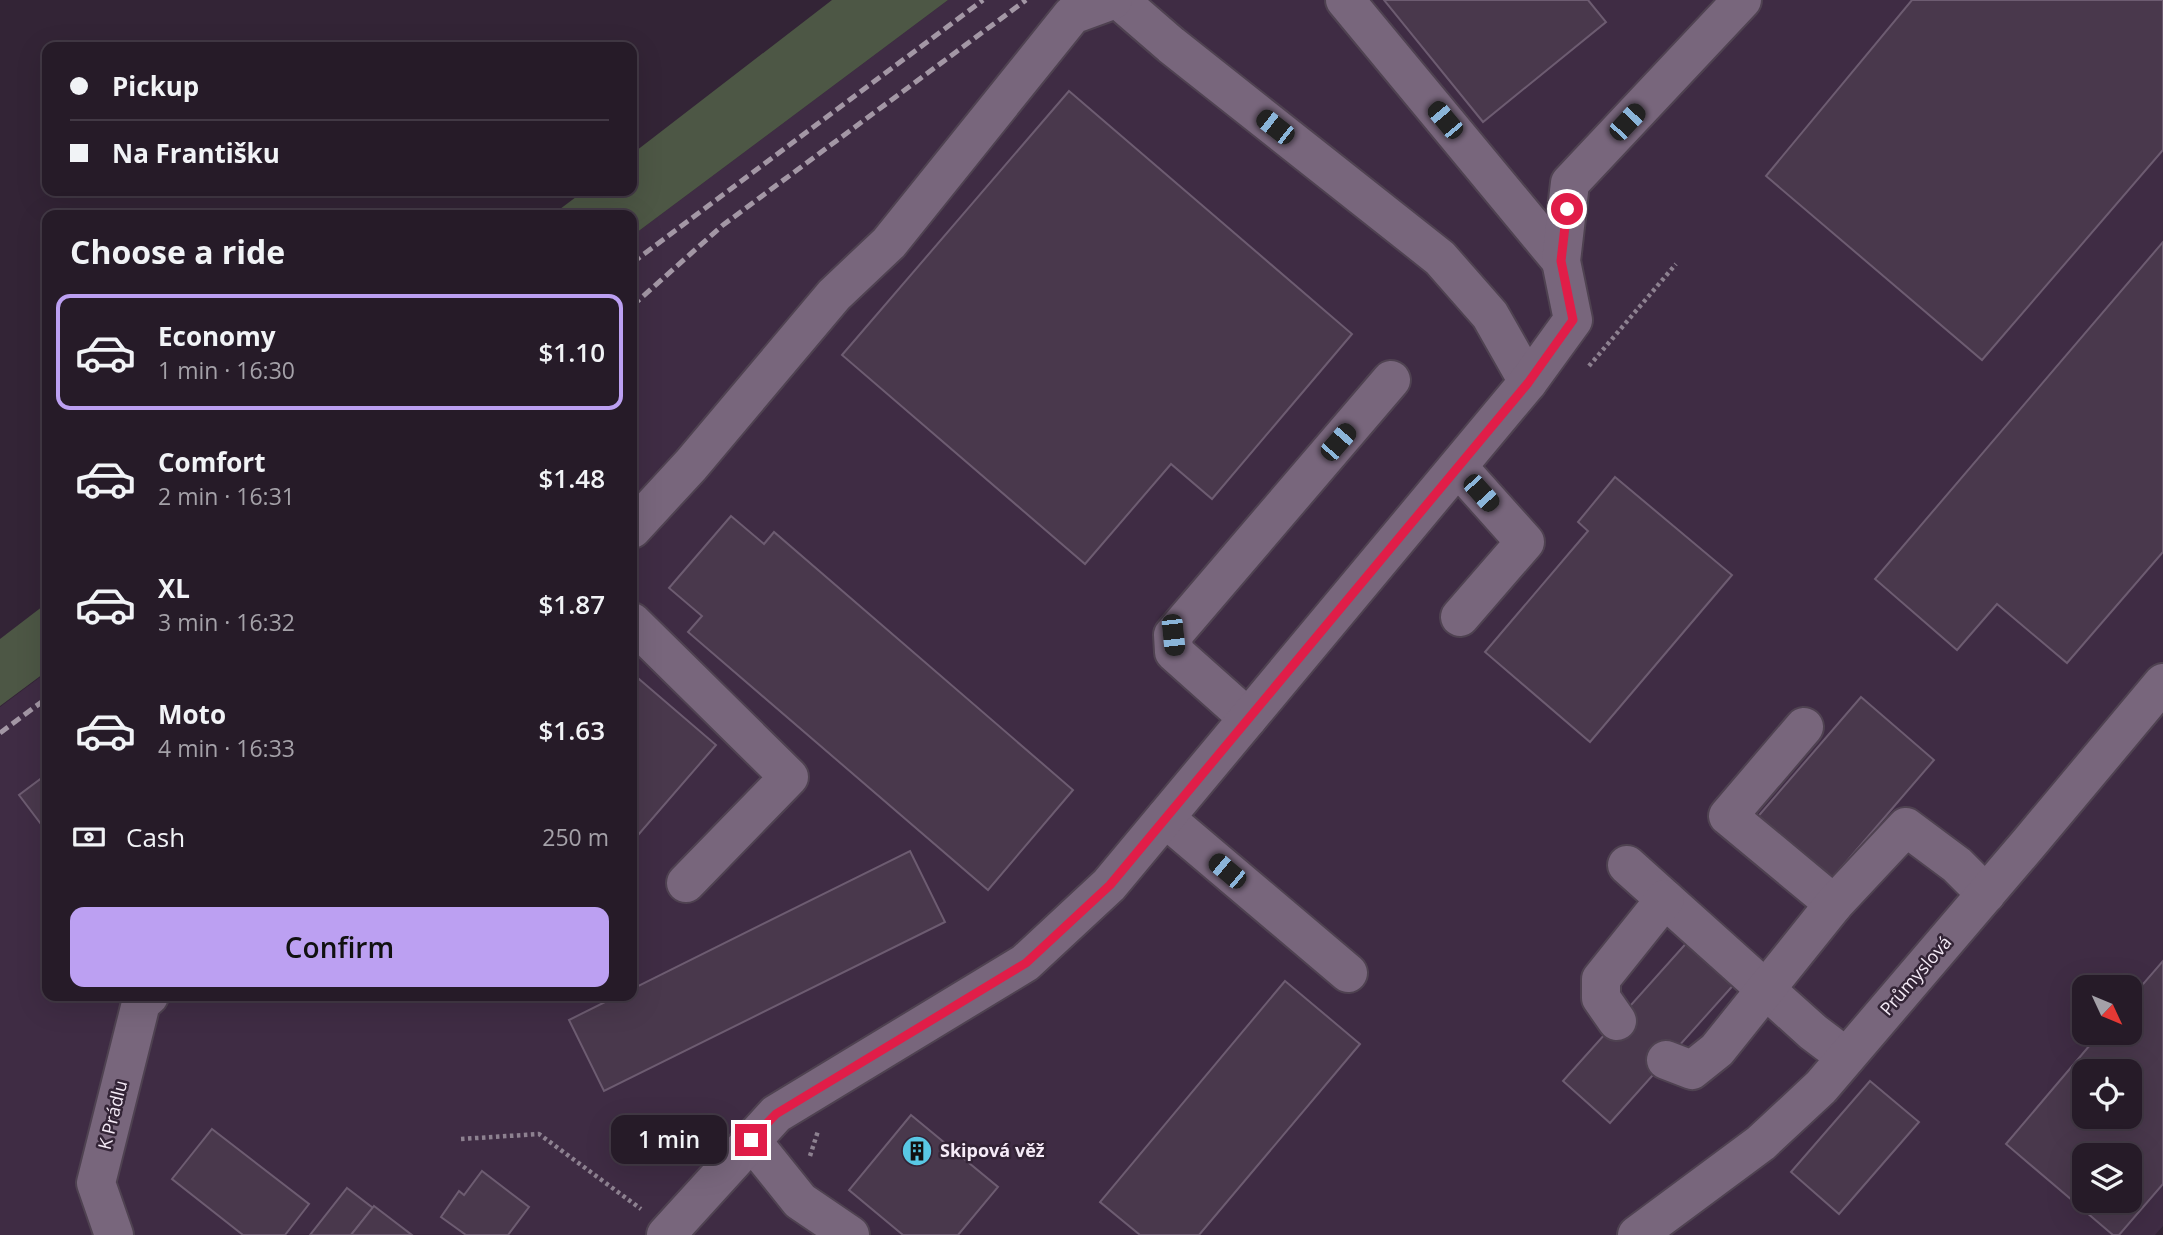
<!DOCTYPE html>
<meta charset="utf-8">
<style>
:root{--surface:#261b28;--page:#322834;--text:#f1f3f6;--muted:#a4a1a8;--line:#423945;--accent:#bca0f2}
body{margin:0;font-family:"Open Sans",sans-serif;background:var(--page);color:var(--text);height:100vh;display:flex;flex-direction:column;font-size:26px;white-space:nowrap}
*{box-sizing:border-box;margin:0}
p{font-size:23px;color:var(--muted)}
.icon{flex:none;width:38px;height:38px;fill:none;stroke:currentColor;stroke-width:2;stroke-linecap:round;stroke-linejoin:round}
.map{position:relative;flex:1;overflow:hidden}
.sheet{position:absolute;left:42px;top:210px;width:595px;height:791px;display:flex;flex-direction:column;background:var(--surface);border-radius:14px;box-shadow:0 7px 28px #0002,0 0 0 2px var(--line)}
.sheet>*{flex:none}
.guide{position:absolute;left:42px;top:42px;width:595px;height:154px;border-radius:14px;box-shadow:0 7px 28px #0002,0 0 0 2px var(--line);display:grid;align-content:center;height:154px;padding:0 28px;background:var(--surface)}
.needle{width:46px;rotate:134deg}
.tools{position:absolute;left:2072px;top:975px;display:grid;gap:14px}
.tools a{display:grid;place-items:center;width:70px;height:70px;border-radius:14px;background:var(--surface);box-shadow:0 7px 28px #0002,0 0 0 2px var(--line);font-size:35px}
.end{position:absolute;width:32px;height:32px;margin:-16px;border:9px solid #e11d48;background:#fff;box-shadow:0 0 0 4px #fff}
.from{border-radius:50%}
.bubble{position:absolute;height:49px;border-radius:14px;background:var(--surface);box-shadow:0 7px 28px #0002,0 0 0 2px var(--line);font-size:23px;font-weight:600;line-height:49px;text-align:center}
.car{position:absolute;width:21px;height:42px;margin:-21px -10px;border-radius:9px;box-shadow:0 0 5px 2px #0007;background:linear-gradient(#222 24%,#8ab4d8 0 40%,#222 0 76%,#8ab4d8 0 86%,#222 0)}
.guide b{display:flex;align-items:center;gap:24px;height:66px;font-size:26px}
.guide b+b{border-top:2px solid var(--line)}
.guide i{width:18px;height:18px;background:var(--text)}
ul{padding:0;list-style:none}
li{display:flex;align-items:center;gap:21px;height:116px;margin:0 14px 10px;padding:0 14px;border:4px solid transparent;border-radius:14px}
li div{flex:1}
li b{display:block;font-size:26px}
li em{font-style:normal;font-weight:600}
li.active{border-color:var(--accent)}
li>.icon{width:63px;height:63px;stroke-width:1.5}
h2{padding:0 28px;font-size:32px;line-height:84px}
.pay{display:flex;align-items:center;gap:18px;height:77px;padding:0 28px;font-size:26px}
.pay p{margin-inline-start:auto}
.button{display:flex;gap:14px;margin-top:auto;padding:14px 28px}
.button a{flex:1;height:80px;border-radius:14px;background:var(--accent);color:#111;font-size:28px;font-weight:600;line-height:80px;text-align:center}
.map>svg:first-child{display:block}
</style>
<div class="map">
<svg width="2163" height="1235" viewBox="0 0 2163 1235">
<rect width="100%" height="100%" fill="#332436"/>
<!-- built -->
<path fill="#3f2c44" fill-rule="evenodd" d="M948 0H2163V1226L2155 1235H0V707L47 672V996H632V236ZM2084 987H2130V1032H2084ZM2084 1071H2130V1116H2084ZM2084 1155H2130V1200H2084Z"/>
<!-- green -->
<g fill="#4d5745">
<path d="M832 0H948L632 236V215H552L584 191H632V154Z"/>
<path d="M47 603V671L0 706V639Z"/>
</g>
<!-- building -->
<g fill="#49384c" stroke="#6d5c71" stroke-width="2" fill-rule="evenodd">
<path d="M1384 0H1588L1606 22 1483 122Z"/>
<path d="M1912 0H2163V150L1982 360 1766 176Z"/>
<path d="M1069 91 1352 334 1212 499 1171 464 1085 564 842 355Z"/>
<path d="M2163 242V552L2067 663 1997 604 1957 650 1875 579Z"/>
<path d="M1615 477 1732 575 1590 742 1485 652 1588 531 1578 522Z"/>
<path d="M731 516 764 544 774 532 1073 790 988 890 688 632 702 616 669 588Z"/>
<path d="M632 673 716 745 632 842Z"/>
<path d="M1861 697 1934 760 1828 883 1755 820Z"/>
<path d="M47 774V832L19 795Z"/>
<path d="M910 851 945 922 604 1091 569 1020 617 996H632V989Z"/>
<path d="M1690 939 1737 981 1610 1123 1563 1081Z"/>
<path d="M2163 961V1184L2119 1235H2113L2006 1144 2101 1032H2130V999ZM2084 1071H2130V1116H2084ZM2084 1155H2130V1200H2084Z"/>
<path d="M1285 981 1360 1044 1199 1235H1140L1100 1202Z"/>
<path d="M1870 1081 1919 1122 1839 1214 1791 1172Z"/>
<path d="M911 1115 998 1187 958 1235H903L849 1190Z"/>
<path d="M212 1129 309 1204 285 1235H243L172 1179Z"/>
<path d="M482 1171 529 1207 508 1235H466L441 1217 459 1191 464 1195Z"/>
<path d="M347 1188 373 1208 351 1235H310Z"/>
<path d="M374 1206 412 1235H351Z"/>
</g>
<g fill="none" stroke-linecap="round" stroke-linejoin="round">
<!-- minor casing -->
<g stroke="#4f4251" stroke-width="42">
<g id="minor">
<path d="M1119 0 1171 45 1440 258 1490 315 1528 382"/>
<path d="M1345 0 1561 261"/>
<path d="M1458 467 1525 542 1460 617"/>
<path d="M632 529 691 465 834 295 889 243 1072 15 1113 0"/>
<path d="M632 622 789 777 686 883"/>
<path d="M1248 718 1174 652 1173 635 1391 380"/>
<path d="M1804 727 1728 816 1834 904"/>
<path d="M1165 818 1348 973"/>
<path d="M1627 865 1813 1032 1846 1057"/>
<path d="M1617 1021 1601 998V979L1665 899"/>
<path d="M1666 1060 1692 1070 1717 1050 1834 904 1906 827 1957 865 1986 894"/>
<path d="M751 1140 800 1201 850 1235"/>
<path d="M114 1235 96 1183 141 1003 149 996"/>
<path d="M666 1235 776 1114 1025 963 1109 885 1528 382 1573 320 1561 261 1570 183 1742 0"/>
<path d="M1637 1235 1761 1143 1821 1087 2030 842 2163 683"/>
</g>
</g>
<!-- path -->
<g stroke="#8d8190" stroke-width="4.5" stroke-dasharray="3.5 3.5" stroke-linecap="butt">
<path d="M1589 366 1676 264"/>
<path d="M461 1139 539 1134 641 1209"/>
<path d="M810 1156 818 1131"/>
</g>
<!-- minor -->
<use href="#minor" stroke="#78667c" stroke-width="38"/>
<!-- rail -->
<g stroke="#a397a5" stroke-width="5" stroke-dasharray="10 5" stroke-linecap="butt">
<path d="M632 263 983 0"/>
<path d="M632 306 723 225 1026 0"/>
<path d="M0 733 47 698"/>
</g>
</g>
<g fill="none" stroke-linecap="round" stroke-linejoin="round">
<!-- route -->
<path stroke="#e11d48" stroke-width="9" d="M751 1140 776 1114 1026 963 1110 885 1528 383 1573 320 1561 261 1567 209"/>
</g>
<!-- icons -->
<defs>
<g id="building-disc" transform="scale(1.575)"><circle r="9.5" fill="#59c8e5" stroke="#332436"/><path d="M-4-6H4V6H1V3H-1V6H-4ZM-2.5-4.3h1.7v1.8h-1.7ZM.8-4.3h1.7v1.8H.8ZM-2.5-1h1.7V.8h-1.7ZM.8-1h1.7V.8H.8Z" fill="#111"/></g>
</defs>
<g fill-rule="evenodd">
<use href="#building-disc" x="917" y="1151"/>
</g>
<g text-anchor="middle" stroke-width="5" stroke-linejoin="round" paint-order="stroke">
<!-- street labels -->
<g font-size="18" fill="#f5ebf7" stroke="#332436">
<text transform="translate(1916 976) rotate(-49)" y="6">Průmyslová</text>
<text transform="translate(113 1115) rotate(-76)" y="6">K Prádlu</text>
</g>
<!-- poi labels -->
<g font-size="18" font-weight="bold" fill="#f5ebf7" stroke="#332436" text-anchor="start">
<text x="940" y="1157">Skipová věž</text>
</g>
</g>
</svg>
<div class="tools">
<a><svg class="needle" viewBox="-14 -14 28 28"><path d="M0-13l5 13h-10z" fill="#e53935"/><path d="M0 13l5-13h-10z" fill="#a4a1a8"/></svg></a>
<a><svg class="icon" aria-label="locate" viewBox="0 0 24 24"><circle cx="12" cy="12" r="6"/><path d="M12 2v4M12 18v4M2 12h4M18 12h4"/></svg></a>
<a><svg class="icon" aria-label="layers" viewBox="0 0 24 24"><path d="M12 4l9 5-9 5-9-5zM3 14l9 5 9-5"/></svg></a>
</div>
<i class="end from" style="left:1567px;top:209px"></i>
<i class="end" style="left:751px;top:1140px"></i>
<div class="bubble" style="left:611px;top:1115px;width:116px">1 min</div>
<i class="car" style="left:1445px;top:120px;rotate:320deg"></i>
<i class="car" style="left:1627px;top:122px;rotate:43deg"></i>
<i class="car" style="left:1275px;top:127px;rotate:308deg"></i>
<i class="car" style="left:1338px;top:442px;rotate:41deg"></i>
<i class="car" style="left:1481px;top:493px;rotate:138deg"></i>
<i class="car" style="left:1173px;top:635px;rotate:174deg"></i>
<i class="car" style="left:1227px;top:871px;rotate:310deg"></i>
<div class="guide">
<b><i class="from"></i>Pickup</b>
<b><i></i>Na Františku</b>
</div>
<section class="sheet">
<h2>Choose a ride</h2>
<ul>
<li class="active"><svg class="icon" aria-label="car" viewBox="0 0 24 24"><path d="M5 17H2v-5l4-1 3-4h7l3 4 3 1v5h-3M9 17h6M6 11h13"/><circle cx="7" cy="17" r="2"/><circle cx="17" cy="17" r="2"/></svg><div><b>Economy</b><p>1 min · 16:30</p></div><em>$1.10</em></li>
<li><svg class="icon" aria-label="car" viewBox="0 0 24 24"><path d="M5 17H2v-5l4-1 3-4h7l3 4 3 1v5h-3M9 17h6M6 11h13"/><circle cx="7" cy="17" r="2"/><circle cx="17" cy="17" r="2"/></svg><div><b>Comfort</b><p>2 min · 16:31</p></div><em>$1.48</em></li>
<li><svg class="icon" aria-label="car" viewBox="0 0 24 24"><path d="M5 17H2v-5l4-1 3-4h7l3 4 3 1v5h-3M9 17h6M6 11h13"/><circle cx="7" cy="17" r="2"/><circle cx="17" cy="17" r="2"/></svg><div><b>XL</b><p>3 min · 16:32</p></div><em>$1.87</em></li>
<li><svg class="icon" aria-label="car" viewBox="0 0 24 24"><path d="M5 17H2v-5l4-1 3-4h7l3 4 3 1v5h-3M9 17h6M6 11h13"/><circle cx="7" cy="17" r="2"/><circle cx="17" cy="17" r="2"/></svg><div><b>Moto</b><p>4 min · 16:33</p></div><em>$1.63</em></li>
</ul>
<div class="pay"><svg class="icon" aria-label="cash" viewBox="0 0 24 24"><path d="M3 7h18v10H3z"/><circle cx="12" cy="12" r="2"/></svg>Cash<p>250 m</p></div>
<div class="button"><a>Confirm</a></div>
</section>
</div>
